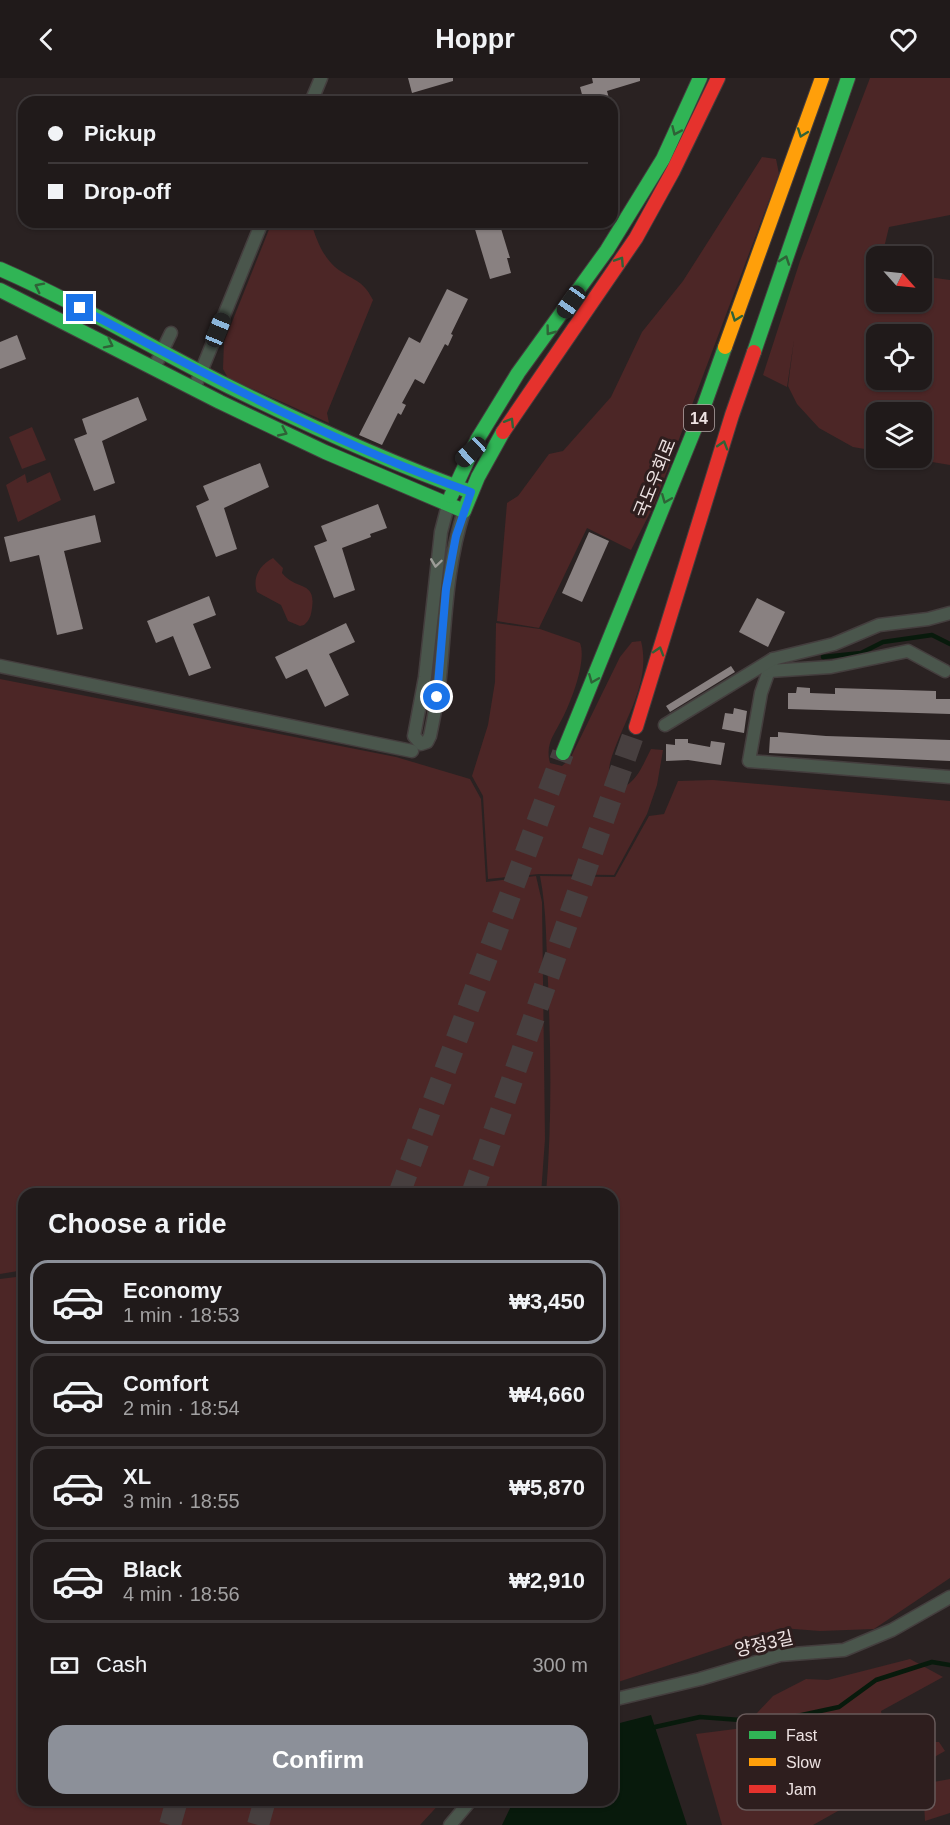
<!DOCTYPE html>
<meta charset="utf-8">
<style>
:root{--surface:#201a1a;--page:#282323;--text:#f1f3f6;--muted:#a2a1a2;--line:#3d3839;--accent:#8c9099}
body{margin:0;font-family:Arial,"Noto Sans KR",sans-serif;background:var(--page);color:var(--text);height:100vh;display:flex;flex-direction:column;font-size:22px;white-space:nowrap}
*{box-sizing:border-box;margin:0}
p{font-size:20px;color:var(--muted)}
.icon{flex:none;width:33px;height:33px;fill:none;stroke:currentColor;stroke-width:2;stroke-linecap:round;stroke-linejoin:round}
.map{position:relative;flex:1;overflow:hidden}
.panel{position:absolute;left:18px;top:1110px;width:600px;height:618px;display:flex;flex-direction:column;background:var(--surface);border-radius:18px;box-shadow:0 2px 4px #0004,0 0 0 2px var(--line)}
.panel>*{flex:none}
.banner{position:absolute;left:18px;top:18px;width:600px;height:132px;border-radius:18px;box-shadow:0 2px 4px #0004,0 0 0 2px var(--line);display:grid;align-content:center;height:132px;padding:0 30px;background:var(--surface)}
.needle{width:39px;rotate:117deg}
.controls{position:absolute;left:866px;top:168px;display:grid;gap:12px}
.controls a{display:grid;place-items:center;width:66px;height:66px;border-radius:12px;background:var(--surface);box-shadow:0 2px 4px #0004,0 0 0 2px var(--line);font-size:30px}
.end{position:absolute;width:27px;height:27px;margin:-14px;border:8px solid #1a73e8;background:#fff;box-shadow:0 0 0 3px #fff}
.from{border-radius:50%}
.car{position:absolute;width:18px;height:36px;margin:-18px -9px;border-radius:8px;box-shadow:0 0 4px 2px #0007;background:linear-gradient(#222 24%,#8ab4d8 0 40%,#222 0 76%,#8ab4d8 0 86%,#222 0)}
.banner b{display:flex;align-items:center;gap:21px;height:57px;font-size:22px}
.banner b+b{border-top:2px solid var(--line)}
.banner i{width:15px;height:15px;background:var(--text)}
ul{padding:0;list-style:none}
li{display:flex;align-items:center;gap:18px;height:84px;margin:0 12px 9px;padding:0 18px;border:3px solid var(--line);border-radius:18px}
li div{flex:1}
li b{display:block;font-size:22px}
li em{font-style:normal;font-weight:800}
li.current{border-color:var(--accent)}
li>.icon{width:54px;height:54px;stroke-width:1.5}
h2{padding:0 30px;font-size:27px;line-height:72px}
.pay{display:flex;align-items:center;gap:15px;height:66px;padding:0 30px;font-size:22px}
.pay p{margin-inline-start:auto}
.primary-button{display:flex;gap:12px;margin-top:auto;padding:12px 30px}
.primary-button a{flex:1;height:69px;border-radius:18px;background:var(--accent);color:#fff;font-size:24px;font-weight:800;line-height:69px;text-align:center}
header{display:flex;justify-content:space-between;align-items:center;height:78px;padding:0 30px;background:var(--surface);font-size:27px;font-weight:800}
.map>svg:first-child{display:block}
</style>
<header><svg class="icon" aria-label="back" viewBox="0 0 24 24"><path d="M15 5l-7 7 7 7"/></svg>Hoppr<svg class="icon" aria-label="heart" viewBox="0 0 24 24"><path d="M12 20l-8-8c-3-5 5-10 8-4 3-6 11-1 8 4z"/></svg></header>
<div class="map">
<svg width="950" height="1747" viewBox="0 0 950 1747">
<rect width="100%" height="100%" fill="#2a2222"/>
<!-- green -->
<g fill="#4c2626" fill-rule="evenodd">
<path d="M870 0H950V137L889 149 882 178H876V224H921V198L950 202V387L908 380H921V334H876V373L853 369 819 350 797 326 788 308 794 262 787 309 763 297 800 183ZM876 256H921V302H876Z"/>
<path d="M762 79 776 81 779 96 655 425 631 472 587 450 539 550 497 543 507 425 518 418 549 376 563 373 611 319 642 254 683 203Z"/>
<path d="M272 144H311C316 161 322 177 335 189 352 203 362 200 373 222L327 335 329 345 228 300 223 291 224 264Z"/>
<path d="M32 349 46 382 22 391 9 359Z"/>
<path d="M50 394 61 422 18 444 6 407 25 396 27 405Z"/>
<path d="M273 480 283 490 282 495C296 513 316 502 312 530 311 537 310 542 304 547L300 548 288 543 281 527 257 514C252 499 260 487 273 480Z"/>
<path d="M496 545 540 551 580 565C587 583 571 624 562 641 554 657 545 666 550 685L562 688 570 681 620 579 632 564 641 563C652 607 621 645 610 685 608 695 609 704 615 712 636 708 642 688 651 671L663 672 657 707 647 736 614 797 539 796 488 801 483 718 472 698 488 647 495 604Z"/>
<path d="M0 601 396 679 470 701 481 721 486 804 536 798 542 824 545 1061 541 1116H24V1192L0 1196Z"/>
<path d="M713 702 950 723V1500L874 1551 820 1553 781 1550 612 1606V1116H546C552 1045 551 975 548 904 546 869 547 833 540 798L615 799 649 738 664 736 678 703Z"/>
<path d="M24 1198V1722H443L420 1747H0V1201Z"/>
<path d="M910 1581 943 1599 881 1633 887 1663 939 1664 945 1673 813 1747H722L696 1656 743 1650 773 1618 806 1601 828 1602Z"/>
<path d="M950 1701V1735L925 1743 923 1706Z"/>
</g>
<!-- water -->
<path fill="#081a0c" d="M651 1637 687 1747H502L514 1722H612V1647Z"/>
<g fill="none" stroke-linecap="round" stroke-linejoin="round">
<!-- stream -->
<g stroke="#081a0c" stroke-width="4.5">
<path d="M823 579 861 575 883 564 932 557 950 566"/>
<path d="M655 1649 700 1639 769 1644 839 1629 876 1602 932 1584 950 1587"/>
</g>
</g>
<!-- building -->
<g fill="#898181">
<path d="M408 0H453V3L412 15Z"/>
<path d="M592 0H640V3L607 13 610 24H584L580 9 593 5Z"/>
<path d="M487 144H499L510 180H507L511 195 490 201 474 148Z"/>
<path d="M447 211 468 221 451 256 453 257 448 268 445 266 424 306 415 301 402 325 406 327 401 337 398 335 382 367 359 357 409 259 420 265Z"/>
<path d="M17 257 26 281 0 291V264Z"/>
<path d="M138 319 147 342 102 363 115 405 94 413 74 361 87 356 82 341Z"/>
<path d="M260 385 269 409 224 430 237 471 216 479 196 428 209 422 203 408Z"/>
<path d="M378 426 387 450 370 456 371 459 342 470 355 512 334 520 314 468 327 463 321 448Z"/>
<path d="M95 437 101 464 64 473 83 551 57 557 39 477 10 484 4 459Z"/>
<path d="M589 454 609 463 582 524 562 515Z"/>
<path d="M209 518 216 537 193 546 211 590 189 598 173 558 156 565 147 543Z"/>
<path d="M757 520 785 534 768 569 739 554Z"/>
<path d="M346 545 355 564 329 576 349 617 325 629 307 591 286 601 275 579Z"/>
<path d="M731 588 735 594 670 634 666 628Z"/>
<path d="M797 609 810 610V615L835 616V610L936 613V621H950V636L788 631V615H796Z"/>
<path d="M734 630 747 633 744 655 722 651 725 635 733 636Z"/>
<path d="M778 654 826 658 950 662V683L769 675 770 659H778Z"/>
<path d="M675 661H688V665L710 669 711 663 725 665 721 687 688 682 666 683V666L675 667Z"/>
</g>
<g fill="none" stroke-linecap="round" stroke-linejoin="round">
<!-- highway-tunnel -->
<g stroke="#473f3f" stroke-width="22" stroke-dasharray="22 11" stroke-linecap="butt">
<path d="M399 1116 563 675"/>
<path d="M472 1116 636 649"/>
<path d="M170 1747 177 1722"/>
<path d="M258 1747 265 1722"/>
</g>
<!-- street casing -->
<g stroke="#443e3e" stroke-width="15">
<g id="street">
<path d="M311 24 321 0"/>
<path d="M154 290 171 255"/>
<path d="M194 311 262 144"/>
<path d="M448 427 441 454 425 599 414 658 421 666 427 664 430 658C434 639 438 619 440 599 446 540 446 490 464 433"/>
<path d="M773 581 761 615 749 683 950 699"/>
<path d="M0 588 412 673"/>
<path d="M769 593 831 589 908 573 945 593"/>
<path d="M665 647 773 581 834 566 879 547 928 541 950 535"/>
<path d="M612 1622 700 1601 780 1577 844 1572 892 1552 950 1519"/>
<path d="M450 1747 471 1722"/>
</g>
</g>
<!-- fast casing -->
<g stroke="#443e3e" stroke-width="16">
<g id="fast">
<path d="M0 191C78 225 152 270 228 308 307 347 388 384 471 414"/>
<path d="M0 212 220 324 325 374 464 433 478 399 503 354"/>
<path d="M754 274 848 0"/>
<path d="M451 418 477 362 518 295 607 172 663 81 700 0"/>
<path d="M563 675 704 328 725 269"/>
</g>
</g>
<!-- slow casing -->
<g stroke="#443e3e" stroke-width="16">
<path id="slow" d="M725 269 822 0"/>
</g>
<!-- jam casing -->
<g stroke="#443e3e" stroke-width="16">
<g id="jam">
<path d="M503 354 636 160 673 93 718 0"/>
<path d="M636 649 732 337 754 274"/>
</g>
</g>
<!-- street -->
<use href="#street" stroke="#4a564c" stroke-width="12"/>
<!-- fast -->
<use href="#fast" stroke="#30b455" stroke-width="14"/>
<!-- slow -->
<use href="#slow" stroke="#ff9f0a" stroke-width="14"/>
<!-- jam -->
<use href="#jam" stroke="#e5322d" stroke-width="14"/>
</g>
<!-- one-way arrows -->
<defs><path id="oneway-chevron" d="M-2-3.5L2.5 0L-2 3.5" fill="none" stroke-width="1.6" stroke-linecap="round" stroke-linejoin="round" transform="scale(1.5)"/></defs>
<g stroke="#2f6237">
<use href="#oneway-chevron" transform="translate(676 53) rotate(114)"/>
<use href="#oneway-chevron" transform="translate(802 55) rotate(110)"/>
<use href="#oneway-chevron" transform="translate(785 182) rotate(-71)"/>
<use href="#oneway-chevron" transform="translate(620 183) rotate(-57)"/>
<use href="#oneway-chevron" transform="translate(39 209) rotate(-153)"/>
<use href="#oneway-chevron" transform="translate(736 239) rotate(110)"/>
<use href="#oneway-chevron" transform="translate(550 253) rotate(127)"/>
<use href="#oneway-chevron" transform="translate(109 266) rotate(27)"/>
<use href="#oneway-chevron" transform="translate(510 344) rotate(-59)"/>
<use href="#oneway-chevron" transform="translate(283 354) rotate(25)"/>
<use href="#oneway-chevron" transform="translate(723 367) rotate(-73)"/>
<use href="#oneway-chevron" transform="translate(666 421) rotate(112)"/>
<use href="#oneway-chevron" transform="translate(659 573) rotate(-73)"/>
<use href="#oneway-chevron" transform="translate(593 601) rotate(112)"/>
</g>
<use stroke="#9c9c97" href="#oneway-chevron" transform="translate(436 485) rotate(98)"/>
<g fill="none" stroke-linecap="round" stroke-linejoin="round">
<!-- route -->
<path stroke="#1a73e8" stroke-width="8" d="M80 230C207 297 335 366 471 414L456 458 446 511 437 619"/>
</g>
<g text-anchor="middle" stroke-width="6" stroke-linejoin="round" paint-order="stroke">
<!-- shield labels -->
<rect fill="#2e1e1e" stroke="#b4a7a7" stroke-width="1.5" x="684" y="327" width="30" height="26" rx="4.5"/>
<g font-size="16" font-weight="bold" fill="#ede2e2">
<text x="699" y="346">14</text>
</g>
<!-- street labels -->
<g font-size="18" fill="#ede2e2" stroke="#2e1e1e">
<text transform="translate(655 400) rotate(-68)" y="6">국도우회로</text>
<text transform="translate(764 1566) rotate(-13)" y="6">양정3길</text>
</g>
</g>
<!-- legend -->
<rect x="737" y="1636" width="198" height="96" rx="9" fill="#2e1e1e" stroke="#675959" stroke-width="1.5"/>
<rect x="749" y="1653" width="27" height="8" fill="#30b455"/>
<rect x="749" y="1680" width="27" height="8" fill="#ff9f0a"/>
<rect x="749" y="1707" width="27" height="8" fill="#e5322d"/>
<g font-size="16" fill="#ede2e2">
<text x="786" y="1663">Fast</text>
<text x="786" y="1690">Slow</text>
<text x="786" y="1717">Jam</text>
</g>
</svg>
<div class="controls">
<a><svg class="needle" viewBox="-14 -14 28 28"><path d="M0-13l5 13h-10z" fill="#e53935"/><path d="M0 13l5-13h-10z" fill="#a2a1a2"/></svg></a>
<a><svg class="icon" aria-label="locate" viewBox="0 0 24 24"><circle cx="12" cy="12" r="6"/><path d="M12 2v4M12 18v4M2 12h4M18 12h4"/></svg></a>
<a><svg class="icon" aria-label="layers" viewBox="0 0 24 24"><path d="M12 4l9 5-9 5-9-5zM3 14l9 5 9-5"/></svg></a>
</div>
<i class="end from" style="left:437px;top:619px"></i>
<i class="end" style="left:80px;top:230px"></i>
<i class="car" style="left:571px;top:224px;rotate:215deg"></i>
<i class="car" style="left:218px;top:252px;rotate:22deg"></i>
<i class="car" style="left:471px;top:374px;rotate:227deg"></i>
<div class="banner">
<b><i class="from"></i>Pickup</b>
<b><i></i>Drop-off</b>
</div>
<section class="panel">
<h2>Choose a ride</h2>
<ul>
<li class="current"><svg class="icon" aria-label="car" viewBox="0 0 24 24"><path d="M5 17H2v-5l4-1 3-4h7l3 4 3 1v5h-3M9 17h6M6 11h13"/><circle cx="7" cy="17" r="2"/><circle cx="17" cy="17" r="2"/></svg><div><b>Economy</b><p>1 min · 18:53</p></div><em>₩3,450</em></li>
<li><svg class="icon" aria-label="car" viewBox="0 0 24 24"><path d="M5 17H2v-5l4-1 3-4h7l3 4 3 1v5h-3M9 17h6M6 11h13"/><circle cx="7" cy="17" r="2"/><circle cx="17" cy="17" r="2"/></svg><div><b>Comfort</b><p>2 min · 18:54</p></div><em>₩4,660</em></li>
<li><svg class="icon" aria-label="car" viewBox="0 0 24 24"><path d="M5 17H2v-5l4-1 3-4h7l3 4 3 1v5h-3M9 17h6M6 11h13"/><circle cx="7" cy="17" r="2"/><circle cx="17" cy="17" r="2"/></svg><div><b>XL</b><p>3 min · 18:55</p></div><em>₩5,870</em></li>
<li><svg class="icon" aria-label="car" viewBox="0 0 24 24"><path d="M5 17H2v-5l4-1 3-4h7l3 4 3 1v5h-3M9 17h6M6 11h13"/><circle cx="7" cy="17" r="2"/><circle cx="17" cy="17" r="2"/></svg><div><b>Black</b><p>4 min · 18:56</p></div><em>₩2,910</em></li>
</ul>
<div class="pay"><svg class="icon" aria-label="cash" viewBox="0 0 24 24"><path d="M3 7h18v10H3z"/><circle cx="12" cy="12" r="2"/></svg>Cash<p>300 m</p></div>
<div class="primary-button"><a>Confirm</a></div>
</section>
</div>
